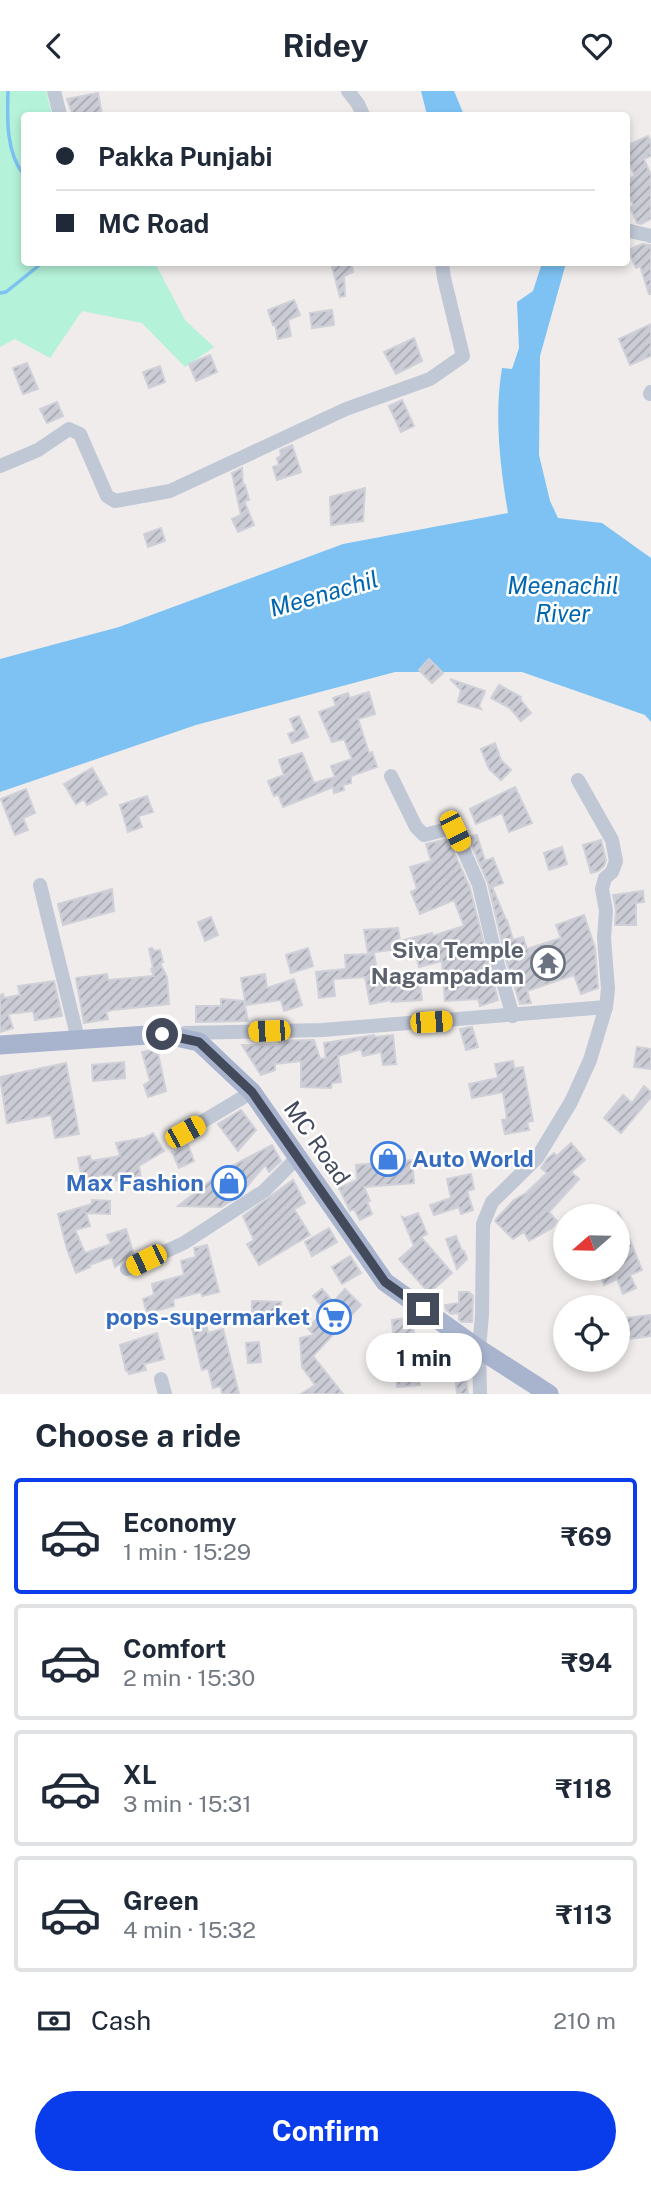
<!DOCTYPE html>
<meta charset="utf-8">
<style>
:root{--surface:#fff;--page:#f2f2f3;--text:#1f2937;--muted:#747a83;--line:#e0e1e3;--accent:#093ceb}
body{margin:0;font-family:"Public Sans",sans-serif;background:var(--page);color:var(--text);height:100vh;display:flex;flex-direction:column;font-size:26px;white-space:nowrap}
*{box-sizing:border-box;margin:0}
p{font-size:23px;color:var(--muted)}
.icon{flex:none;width:38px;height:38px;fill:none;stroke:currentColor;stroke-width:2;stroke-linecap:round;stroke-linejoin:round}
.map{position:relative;height:1303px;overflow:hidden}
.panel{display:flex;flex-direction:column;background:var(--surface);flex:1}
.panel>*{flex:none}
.top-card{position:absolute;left:21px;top:21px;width:609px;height:154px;border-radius:7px;box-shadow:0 4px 10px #0003;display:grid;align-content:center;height:154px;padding:0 35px;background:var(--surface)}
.needle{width:46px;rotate:250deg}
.controls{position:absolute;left:553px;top:1113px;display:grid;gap:14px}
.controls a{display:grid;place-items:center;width:77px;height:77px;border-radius:50%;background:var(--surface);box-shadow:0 4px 10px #0003;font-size:35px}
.end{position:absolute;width:32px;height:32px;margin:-16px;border:9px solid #434a5b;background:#fff;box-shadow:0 0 0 4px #fff}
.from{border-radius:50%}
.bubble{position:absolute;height:49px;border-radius:24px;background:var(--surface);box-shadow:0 4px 10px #0003;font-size:23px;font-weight:700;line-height:49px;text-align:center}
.car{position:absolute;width:21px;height:42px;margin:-21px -10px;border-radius:9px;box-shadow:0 0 5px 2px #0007;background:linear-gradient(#f5c518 24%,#345 0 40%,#f5c518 0 76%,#345 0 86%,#f5c518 0)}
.top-card b{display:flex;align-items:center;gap:24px;height:66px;font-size:26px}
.top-card b+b{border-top:2px solid var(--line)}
.top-card i{width:18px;height:18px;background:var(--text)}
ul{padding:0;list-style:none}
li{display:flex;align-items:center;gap:21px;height:116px;margin:0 14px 10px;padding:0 21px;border:4px solid var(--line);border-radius:7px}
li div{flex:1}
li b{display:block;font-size:26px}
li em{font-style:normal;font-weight:700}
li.active{border-color:var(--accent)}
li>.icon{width:63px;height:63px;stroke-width:1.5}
h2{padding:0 35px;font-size:32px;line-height:84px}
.pay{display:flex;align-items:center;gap:18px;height:77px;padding:0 35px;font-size:26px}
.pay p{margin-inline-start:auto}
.button{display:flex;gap:14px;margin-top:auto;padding:14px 35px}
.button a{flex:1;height:80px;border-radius:42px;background:var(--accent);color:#fff;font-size:28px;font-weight:700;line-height:80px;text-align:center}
header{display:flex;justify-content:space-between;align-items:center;height:91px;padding:0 35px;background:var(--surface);font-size:32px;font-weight:700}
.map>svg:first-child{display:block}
</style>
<header><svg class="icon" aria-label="back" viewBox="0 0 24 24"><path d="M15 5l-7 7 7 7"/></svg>Ridey<svg class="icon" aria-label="heart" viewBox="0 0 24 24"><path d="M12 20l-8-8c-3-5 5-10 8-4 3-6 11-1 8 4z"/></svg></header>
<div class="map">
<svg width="651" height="1303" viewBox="0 0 651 1303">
<defs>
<pattern id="building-hatch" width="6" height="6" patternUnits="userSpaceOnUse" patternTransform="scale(1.75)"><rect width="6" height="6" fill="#cbccd5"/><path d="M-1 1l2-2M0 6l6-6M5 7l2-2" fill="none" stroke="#a6a8b0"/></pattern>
</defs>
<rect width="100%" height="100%" fill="#efeceb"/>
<!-- green -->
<path fill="#b4f2d9" d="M0 0H46L52 24H24V172H155L185 229 214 256 185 276 142 232 82 220 50 267 15 248 0 256Z"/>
<!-- water -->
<g fill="#7dc2f3">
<path d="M421 0H454L464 24H427Z"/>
<path d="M542 172H566L540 265 539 364 550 410 558 427 602 432 651 467V631L645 624 522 581H395L196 634 0 701V568L119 536 343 453 508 422C500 374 494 325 502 277L512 278 519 257 517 211 533 200Z"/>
</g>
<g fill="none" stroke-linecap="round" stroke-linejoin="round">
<!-- stream -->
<g stroke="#7dc2f3" stroke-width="3.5">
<path d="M8 0C7 28 6 62 24 84"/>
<path d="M0 202 6 201 42 172"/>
</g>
</g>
<!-- building -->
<g fill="url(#building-hatch)" stroke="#cfd0d8" stroke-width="2">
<path d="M98 2 102 24H73L67 8Z"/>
<path d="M648 45 651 51V65L644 68 651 84V128L641 133 637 132 630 116 634 115 626 99V89L635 85 626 66V55Z"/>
<path d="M642 153 651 154V203H649L640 175 636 177 628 159Z"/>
<path d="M331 172H351L353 181 344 185 345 205 340 206Z"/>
<path d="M294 209 300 224 288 229 291 245 278 248 275 233 273 234 268 219Z"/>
<path d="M332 219 334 234 312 237 310 222Z"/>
<path d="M651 233V265L630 274 619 248Z"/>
<path d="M414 247 422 270 396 283 384 261Z"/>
<path d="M210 264 217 281 196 290 189 273Z"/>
<path d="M27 272 38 298 23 303 13 277Z"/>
<path d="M160 275 165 291 149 297 143 281Z"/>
<path d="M402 309 414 335 401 341 389 315Z"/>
<path d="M57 311 63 325 47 332 40 318Z"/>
<path d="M292 354 301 381 277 389 273 376 279 374 277 367 281 365 280 359Z"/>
<path d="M242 377 243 395 245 394 249 409 245 410V412L254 434 238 441 232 428 241 424 232 382Z"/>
<path d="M365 397 363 430 331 434 330 406Z"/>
<path d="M161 437 165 450 148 456 144 443Z"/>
<path d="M429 568 443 582 432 592 419 579Z"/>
<path d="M450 588 485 600 479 615 481 618 458 611 461 599Z"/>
<path d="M499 594 521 606 520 608 531 622 521 630 510 617 491 607Z"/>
<path d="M369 601 375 623 358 628 369 662 372 661 377 676 351 685V692L343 694 344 699 334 702 333 696 283 716 278 703 274 705 268 690 284 684 279 669 302 662 314 692 335 686 331 675 352 668 344 648 332 651 319 621 336 615 333 607 348 602 350 607Z"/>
<path d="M299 625 308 646 292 652 288 643 295 640 290 628Z"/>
<path d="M495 652 501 669 511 679 501 689 489 678 481 658Z"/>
<path d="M92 677 107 703 87 714 84 708 76 713 64 693Z"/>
<path d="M515 696 532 732 509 741 502 722 476 733 470 718Z"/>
<path d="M26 698 35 722 23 727 28 739 15 744 1 708Z"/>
<path d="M147 705 153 721 138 725 142 736 128 741 120 714Z"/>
<path d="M477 744 485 770 493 767 503 792 492 796 506 829H507L513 849 523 846 527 858 561 847 556 834 584 824 595 857 598 897 581 903 574 884 527 900 531 912 520 913 506 869 488 792 468 746Z"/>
<path d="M448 748 470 797 498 909 480 915 478 908 445 910 442 870 419 876 414 856 368 862 364 839 398 837 400 850 432 842V845L464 835 454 809 420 823 411 801 417 798 410 776 431 770 426 753Z"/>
<path d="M601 749 606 769 604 775 598 780 591 782 583 754Z"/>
<path d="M562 756 567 773 549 779 544 762Z"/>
<path d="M112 798 114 820 63 834 58 813Z"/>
<path d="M643 800 644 811 636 812V834H615L616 819 613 804Z"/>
<path d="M211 826 218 844 205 850 198 831Z"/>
<path d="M152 857 154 860 160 859 163 871 160 872 167 886 169 913 112 919 106 921 108 928 84 932 76 887 107 883 108 889 154 885 151 878 153 876 149 858Z"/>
<path d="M308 857 313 875 291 882 286 864Z"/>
<path d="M374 863 378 884 400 883V889L419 885 422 909 391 911V909L370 913 365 886 333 888 335 905 319 907 316 881 346 878 345 864Z"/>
<path d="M265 883 267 897 294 888 302 914 284 920 281 909 246 914 241 887Z"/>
<path d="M54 890 62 925 35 929 33 920 8 923 13 937 0 941V904L3 903 4 907 20 904 18 895Z"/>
<path d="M221 908 244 910 248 930 196 931V915H221Z"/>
<path d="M472 936 478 956 466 959 460 938Z"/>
<path d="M374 944 375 946 393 944 396 973 383 974 381 961 363 965 361 958 338 965 341 991 332 992 331 997 301 996V970L275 973V979L261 984 242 954H279L278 950 314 949 320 968 326 967 324 952Z"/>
<path d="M637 956 651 958V978L634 976Z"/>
<path d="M157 958 166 1000 148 1006 144 994 150 990 142 961Z"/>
<path d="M513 970 514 977 523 976 533 1030 527 1031 529 1039 505 1043 502 1029 507 1028 503 1001 472 1007 469 993 498 987 495 973Z"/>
<path d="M124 971 125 987 93 990 92 974Z"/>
<path d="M66 972 79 1043 55 1047 51 1024 7 1032 0 986Z"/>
<path d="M644 995 651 1001V1006L621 1042 604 1027 623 1004 632 1012Z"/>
<path d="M241 1019 256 1039 238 1060 218 1033Z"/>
<path d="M153 1042 164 1060 139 1075 141 1087 112 1090 111 1083 82 1088 78 1067 90 1065 91 1070 120 1065 116 1052 144 1047Z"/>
<path d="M571 1052 585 1069 571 1081 579 1088 549 1121 557 1130 552 1137 529 1150 524 1141 513 1148 495 1130 496 1128 514 1109 526 1102 547 1082 541 1077 548 1067 554 1062 557 1065Z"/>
<path d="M188 1054 194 1070 179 1077 172 1061Z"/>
<path d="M272 1054 281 1070 269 1081 265 1074 239 1105 221 1116 178 1115 224 1079Z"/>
<path d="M412 1069 414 1092 364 1096 370 1110 367 1111 372 1123 360 1129 354 1118 350 1120 339 1097 357 1089 356 1074Z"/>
<path d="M471 1083 474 1098 467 1100 473 1119 461 1123 459 1116 434 1124 430 1114 451 1107 447 1088Z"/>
<path d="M293 1089 305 1112 294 1118 310 1144 259 1174 247 1153 254 1149 243 1125Z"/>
<path d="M92 1109 110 1110V1123L86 1122 90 1135 75 1139 85 1162 111 1153 107 1144 126 1138 134 1164 115 1176 112 1166 89 1174 90 1176 76 1182 67 1158 58 1123 92 1113Z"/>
<path d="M618 1120 642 1179 630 1184 636 1197 623 1203 617 1188 604 1194 598 1178H618Z"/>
<path d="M418 1122 427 1143 421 1146 452 1182 429 1202 399 1168 414 1155 402 1126 405 1127Z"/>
<path d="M329 1137 337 1151 312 1165 305 1151Z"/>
<path d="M456 1145 462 1160H464L467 1168 457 1178 446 1148Z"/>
<path d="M207 1154 219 1201 202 1205 201 1201 173 1208 174 1215 147 1222 143 1208 154 1204 152 1193 184 1184 181 1170 196 1166 194 1157Z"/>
<path d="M350 1165 361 1182 342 1193 332 1176Z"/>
<path d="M322 1198 333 1211 345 1198 361 1214 313 1265 343 1303H301L315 1294 302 1276 300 1247 314 1244 308 1237 325 1219 313 1205Z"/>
<path d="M459 1201H469L473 1205 472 1231H462L459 1229V1222L451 1223 446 1219 445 1214 459 1212Z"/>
<path d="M252 1210 281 1211V1223L262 1222V1226H252Z"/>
<path d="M651 1224V1245L618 1249V1228Z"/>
<path d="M412 1226 420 1294 397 1296 392 1229Z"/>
<path d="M206 1233 208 1242 223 1238 239 1303H222L221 1295 213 1297 208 1277 202 1279 192 1237Z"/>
<path d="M157 1242 164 1268 144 1273 146 1279 129 1283 128 1280H126L120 1254Z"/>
<path d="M259 1251 261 1271 248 1272 246 1252Z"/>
<path d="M465 1267 470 1271V1283L466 1288 468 1303H457L455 1282Z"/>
</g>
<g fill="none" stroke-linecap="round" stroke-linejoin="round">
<!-- minor -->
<g stroke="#c0c7d5" stroke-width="14">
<path d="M54 0 60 24"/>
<path d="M348 0 358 13 363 24"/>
<path d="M626 139 651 145"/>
<path d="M650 303 651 301"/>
<path d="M0 375 38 359 69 338 80 343 107 405 115 410 170 400 346 318 430 288 463 265 444 187 442 172"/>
<path d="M391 685 416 736 424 744 448 738 455 740 479 794 497 871 513 925"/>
<path d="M40 794 78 948"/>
<path d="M185 942 322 939 606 916"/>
<path d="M185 1041 252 1001"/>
<path d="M127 1178 184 1152 264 1100 297 1067"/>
<path d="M161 1288 165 1303"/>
<path d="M480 1303 479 1258 482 1224 483 1133 492 1111 537 1067 571 1011 590 969 606 916 608 898 604 847 606 820 602 798 605 787 612 781 616 770 612 749 578 689"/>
</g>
<!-- major -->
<path stroke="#a8b3ce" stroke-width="19" d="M0 954 162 943 199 951 252 1001 385 1191 479 1258 549 1303"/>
</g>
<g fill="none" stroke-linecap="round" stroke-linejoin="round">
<!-- route -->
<path stroke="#434a5b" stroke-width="9" d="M162 943 199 951 252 1001 385 1191 423 1218"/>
</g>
<!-- icons -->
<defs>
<g id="temple-ring" transform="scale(1.75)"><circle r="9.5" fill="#fff" stroke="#6b7280" stroke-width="1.5"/><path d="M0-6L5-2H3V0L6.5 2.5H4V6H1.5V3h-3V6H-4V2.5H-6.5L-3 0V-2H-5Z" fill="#6b7280"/></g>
<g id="shop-ring" transform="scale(1.75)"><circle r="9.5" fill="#fff" stroke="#3f7fe0" stroke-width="1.5"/><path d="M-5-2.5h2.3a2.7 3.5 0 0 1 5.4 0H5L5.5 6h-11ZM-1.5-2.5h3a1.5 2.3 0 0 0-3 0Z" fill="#3f7fe0"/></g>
<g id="supermarket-ring" transform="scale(1.75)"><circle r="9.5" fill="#fff" stroke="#3f7fe0" stroke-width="1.5"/><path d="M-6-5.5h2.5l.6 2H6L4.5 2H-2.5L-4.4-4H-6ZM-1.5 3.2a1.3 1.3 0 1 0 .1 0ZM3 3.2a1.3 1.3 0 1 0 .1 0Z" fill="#3f7fe0"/></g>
</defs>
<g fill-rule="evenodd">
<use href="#temple-ring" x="548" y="872"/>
<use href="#shop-ring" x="388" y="1068"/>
<use href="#shop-ring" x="229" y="1092"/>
<use href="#supermarket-ring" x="334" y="1226"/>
</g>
<g text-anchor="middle" stroke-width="5" stroke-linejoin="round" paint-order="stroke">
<!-- worship labels -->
<g font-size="23" font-weight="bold" fill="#5b616d" stroke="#fff" text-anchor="end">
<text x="524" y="867">Siva Temple<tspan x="524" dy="26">Nagampadam</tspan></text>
</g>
<!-- street labels -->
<g font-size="23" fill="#434a5b" stroke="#fff">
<text transform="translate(317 1052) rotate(55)" y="8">MC Road</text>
</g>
<!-- shop labels -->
<g font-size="23" font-weight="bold" fill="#366cbe" stroke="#fff" text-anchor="end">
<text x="412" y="1076" text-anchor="start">Auto World</text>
<text x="204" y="1100">Max Fashion</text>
<text x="310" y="1234">pops-supermarket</text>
</g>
<!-- water labels -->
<g font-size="24" font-style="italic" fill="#0066b0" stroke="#fff">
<text x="563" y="503">Meenachil<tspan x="563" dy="28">River</tspan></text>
<text transform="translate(324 503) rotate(-16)" y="8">Meenachil</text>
</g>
</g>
</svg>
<div class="controls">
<a><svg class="needle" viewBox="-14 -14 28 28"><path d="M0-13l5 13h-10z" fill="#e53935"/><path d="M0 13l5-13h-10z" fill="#747a83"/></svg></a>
<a><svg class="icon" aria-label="locate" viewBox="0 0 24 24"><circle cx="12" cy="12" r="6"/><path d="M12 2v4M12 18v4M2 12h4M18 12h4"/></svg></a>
</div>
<i class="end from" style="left:162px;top:943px"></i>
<i class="end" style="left:423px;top:1218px"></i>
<div class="bubble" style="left:366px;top:1242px;width:116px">1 min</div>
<i class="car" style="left:455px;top:740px;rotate:154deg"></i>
<i class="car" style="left:431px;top:931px;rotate:86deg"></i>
<i class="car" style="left:269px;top:940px;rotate:268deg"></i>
<i class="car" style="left:185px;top:1041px;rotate:61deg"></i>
<i class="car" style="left:146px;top:1169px;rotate:244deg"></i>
<div class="top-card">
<b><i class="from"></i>Pakka Punjabi</b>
<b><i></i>MC Road</b>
</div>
</div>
<section class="panel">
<h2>Choose a ride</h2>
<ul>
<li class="active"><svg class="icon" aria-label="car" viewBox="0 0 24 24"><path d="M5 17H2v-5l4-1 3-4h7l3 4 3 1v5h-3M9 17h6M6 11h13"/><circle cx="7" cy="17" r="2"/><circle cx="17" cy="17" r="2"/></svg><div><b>Economy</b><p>1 min · 15:29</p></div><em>₹69</em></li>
<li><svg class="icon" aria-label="car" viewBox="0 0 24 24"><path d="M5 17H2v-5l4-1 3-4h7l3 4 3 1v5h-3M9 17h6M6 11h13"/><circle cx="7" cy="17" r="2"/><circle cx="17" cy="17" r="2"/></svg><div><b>Comfort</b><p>2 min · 15:30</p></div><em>₹94</em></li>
<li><svg class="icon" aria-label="car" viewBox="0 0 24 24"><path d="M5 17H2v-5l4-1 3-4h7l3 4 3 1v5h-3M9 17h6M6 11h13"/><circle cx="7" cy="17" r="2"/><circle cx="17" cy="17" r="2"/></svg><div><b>XL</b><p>3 min · 15:31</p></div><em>₹118</em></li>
<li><svg class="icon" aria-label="car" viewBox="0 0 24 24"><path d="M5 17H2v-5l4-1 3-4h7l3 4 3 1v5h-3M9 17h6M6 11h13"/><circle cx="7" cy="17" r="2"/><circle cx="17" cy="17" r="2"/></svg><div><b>Green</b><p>4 min · 15:32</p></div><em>₹113</em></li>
</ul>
<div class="pay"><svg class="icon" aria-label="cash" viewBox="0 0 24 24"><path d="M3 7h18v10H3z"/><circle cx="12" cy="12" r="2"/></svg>Cash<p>210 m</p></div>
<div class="button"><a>Confirm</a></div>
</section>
